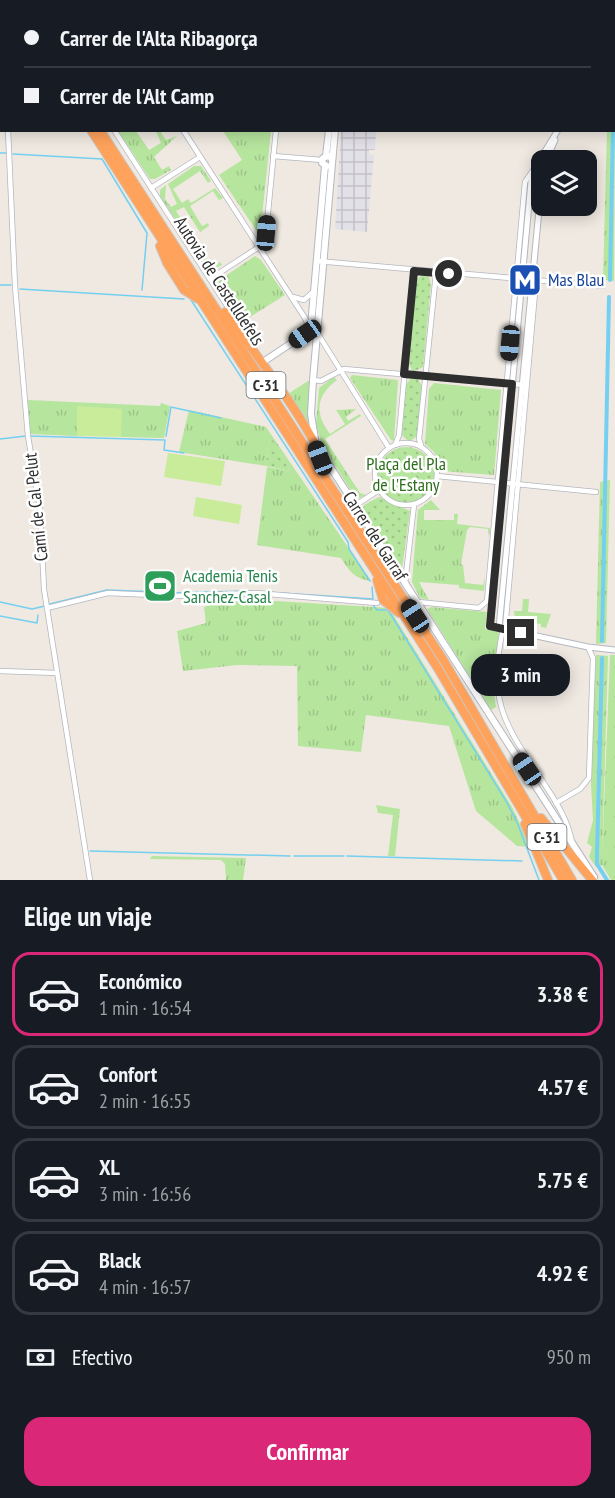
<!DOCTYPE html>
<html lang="es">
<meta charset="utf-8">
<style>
:root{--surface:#171b24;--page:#20242c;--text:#f1f3f6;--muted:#9ea1a6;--line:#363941;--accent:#db2777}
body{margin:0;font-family:"PT Sans Narrow",sans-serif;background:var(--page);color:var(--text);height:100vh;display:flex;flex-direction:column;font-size:22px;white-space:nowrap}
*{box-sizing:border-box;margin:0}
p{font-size:20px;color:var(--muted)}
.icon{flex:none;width:33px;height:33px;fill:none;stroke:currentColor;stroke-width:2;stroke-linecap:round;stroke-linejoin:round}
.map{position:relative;height:880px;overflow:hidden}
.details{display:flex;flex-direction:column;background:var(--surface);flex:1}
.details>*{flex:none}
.hud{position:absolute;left:0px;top:0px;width:615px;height:132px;box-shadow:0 3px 15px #0003;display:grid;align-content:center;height:132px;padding:0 24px;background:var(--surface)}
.tools{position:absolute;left:531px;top:150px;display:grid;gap:12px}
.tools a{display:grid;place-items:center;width:66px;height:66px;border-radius:12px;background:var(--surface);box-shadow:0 3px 15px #0003;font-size:30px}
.end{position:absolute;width:27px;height:27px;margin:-14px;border:8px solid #2e2e2e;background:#fff;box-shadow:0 0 0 3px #fff}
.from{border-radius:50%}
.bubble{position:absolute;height:42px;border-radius:18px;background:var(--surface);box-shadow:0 3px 15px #0003;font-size:20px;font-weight:600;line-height:42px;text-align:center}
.car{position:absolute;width:18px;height:36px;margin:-18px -9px;border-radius:8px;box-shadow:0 0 4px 2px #0007;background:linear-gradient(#222 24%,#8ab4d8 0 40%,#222 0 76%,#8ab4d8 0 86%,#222 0)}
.hud b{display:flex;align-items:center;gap:21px;height:57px;font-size:22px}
.hud b+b{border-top:2px solid var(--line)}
.hud i{width:15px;height:15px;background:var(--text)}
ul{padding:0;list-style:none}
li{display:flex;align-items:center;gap:18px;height:84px;margin:0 12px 9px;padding:0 12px;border:3px solid var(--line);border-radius:18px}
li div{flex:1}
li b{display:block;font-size:22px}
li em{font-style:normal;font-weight:600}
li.current{border-color:var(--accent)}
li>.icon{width:54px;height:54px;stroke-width:1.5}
h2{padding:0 24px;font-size:27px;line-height:72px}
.pay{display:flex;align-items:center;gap:15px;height:66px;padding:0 24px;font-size:22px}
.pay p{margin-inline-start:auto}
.button{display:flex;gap:12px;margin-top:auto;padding:12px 24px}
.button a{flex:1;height:69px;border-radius:18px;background:var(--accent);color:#fff;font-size:24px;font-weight:600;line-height:69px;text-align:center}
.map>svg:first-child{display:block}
</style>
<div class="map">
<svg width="615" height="880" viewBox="0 0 615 880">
<defs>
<pattern id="industrial-grid" width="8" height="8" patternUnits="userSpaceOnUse" patternTransform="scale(1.5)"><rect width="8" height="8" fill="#e3e1e8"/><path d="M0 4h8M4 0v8" fill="none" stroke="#c3c1c7"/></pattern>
<pattern id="grass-tufts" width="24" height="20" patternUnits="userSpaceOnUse" patternTransform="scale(1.5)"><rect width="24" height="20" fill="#b6e59e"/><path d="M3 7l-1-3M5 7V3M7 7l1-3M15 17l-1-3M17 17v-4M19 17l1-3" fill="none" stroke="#9dc588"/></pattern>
<pattern id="park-dots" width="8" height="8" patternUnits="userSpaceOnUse" patternTransform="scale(1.5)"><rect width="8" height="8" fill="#b6e59e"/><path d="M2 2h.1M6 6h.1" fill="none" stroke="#9dc588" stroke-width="1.8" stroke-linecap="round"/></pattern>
</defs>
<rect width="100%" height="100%" fill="#efe9e1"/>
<!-- industrial -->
<path fill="url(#industrial-grid)" d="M341 131H376L375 150H369V154L374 155 367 232 335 229Z"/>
<!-- grass -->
<g fill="url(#grass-tufts)">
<path d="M614 120 615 121 614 281 603 280 607 131 614 130Z"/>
<path d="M118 131H136L149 150 161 143 156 131H163L161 133 166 140 177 136 154 157 162 170 169 166 171 170 155 179H150Z"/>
<path d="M223 131H271L260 236 219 175 242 160Z"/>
<path d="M194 166H201L211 181 208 183 200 171 173 189 182 203 188 199 191 203 215 188 223 198 219 200 213 191 190 206 202 226 208 223 209 226 200 232 184 207 176 211 212 267 220 262 222 265 211 270 208 269 160 196V190L166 185 165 199 171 207 177 204 168 184Z"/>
<path d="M255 256 261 260 285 295 242 322 218 281Z"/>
<path d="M352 375 398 380 394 441 391 440 350 378Z"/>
<path d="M334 377 337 380C315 396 315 414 330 434L345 424 336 410 356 409 346 417 348 421 360 414 361 416 325 439 360 493 366 495 360 498 355 497 322 445 316 424 319 388Z"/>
<path d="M308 381 311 384 309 426 288 394Z"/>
<path d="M434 383 501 390 494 475 442 471 434 452 425 444 429 389Z"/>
<path d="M28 400 160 406 161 403 170 406 164 438 121 437V409L77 407V436L30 434Z"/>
<path d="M189 410 266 427 371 581C355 579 349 571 341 558L257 545 267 467 291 471 270 437 266 466 179 452Z"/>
<path d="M610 480 606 643 596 644 600 482Z"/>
<path d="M431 500 440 510H424V520H454V514H458L457 524 490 528 489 538 488 529 470 527 467 530 461 564 463 565 465 583 483 585 485 577 484 591 459 588V585L419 582 429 600 420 598 412 582 418 510Z"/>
<path d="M523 599H529L528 612 551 614 546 628 541 627V624L515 620 514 611H522Z"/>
<path d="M221 601H276L389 608 512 807 531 847 517 846 476 811 449 726 366 715 361 752 298 746 297 666 237 665 183 671 177 631 206 623 204 607Z"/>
<path d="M431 607 487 612 485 629 499 632 493 688 496 707 491 710 427 609Z"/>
<path d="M596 655 608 656 602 859 610 655H615V880H611L602 865 596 867 589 857 592 847 587 843 593 820 591 785Z"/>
<path d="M376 805 400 809 395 856H388L393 815 378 813Z"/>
<path d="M152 856 246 858 243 880H226L225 864 221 860 150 859Z"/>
</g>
<!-- park -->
<g fill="url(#park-dots)">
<path d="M423 274 429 277 431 285 423 367 413 372 409 364 416 280Z"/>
<path d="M417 378 422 386 417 436 409 442 402 435 406 385 410 379Z"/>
<path d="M270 436 291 471 266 466Z"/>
<circle cx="406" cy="475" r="28"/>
<path d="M379 497 410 511 402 569 397 566 362 512 364 505Z"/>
</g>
<!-- pitch -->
<g fill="#c9ec9a">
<path d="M77 406 122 409 121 437 77 436Z"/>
<path d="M168 453 225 461 221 486 164 477Z"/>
<path d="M196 497 242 505 239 524 193 516Z"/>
</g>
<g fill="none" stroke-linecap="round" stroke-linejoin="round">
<!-- stream -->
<g stroke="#75cff0" stroke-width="1.5">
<path d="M0 153H8"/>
<path d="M13 154 102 159 147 233 142 290"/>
<path d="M0 285H11"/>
<path d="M20 289 184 299"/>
<path d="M191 300 348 542 349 549 370 581"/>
<path d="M29 436 165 440 164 450 184 453"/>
<path d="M166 436 171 407 221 418"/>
<path d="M0 439 26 436"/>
<path d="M166 593 249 591 373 599 372 587"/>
<path d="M0 602 32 609 45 606"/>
<path d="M50 604 107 590 158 592"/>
<path d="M373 605 377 610H388L506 801 517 822 539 880"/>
<path d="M0 616 37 623 38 615"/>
<path d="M90 851 290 856"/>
<path d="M294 856H344"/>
<path d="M347 856 522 861"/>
</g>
<!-- canal -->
<g stroke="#75cff0" stroke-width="4">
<path d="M614 38V55"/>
<path d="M610 280 613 130"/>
<path d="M602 641 609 297"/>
<path d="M602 658 597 854V864L607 880"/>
</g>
<!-- minor casing -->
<g stroke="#b4b7c1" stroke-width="6">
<g id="minor">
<path d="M68 2 69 0"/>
<path d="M154 2V0"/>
<path d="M287 2V0"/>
<path d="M0 40 2 56"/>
<path d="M8 130 15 286 28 436 40 509 44 589 90 880"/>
<path d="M114 130 244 332"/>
<path d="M183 130 305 318 309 328"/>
<path d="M273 156 322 160"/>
<path d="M151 188 200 157"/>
<path d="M317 261 603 286"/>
<path d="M210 279 265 243 276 130"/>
<path d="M293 297 304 300 313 292"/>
<path d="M318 334 389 448"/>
<path d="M313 380 321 381 344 369 524 385"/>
<circle cx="406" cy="474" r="31"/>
<path d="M395 445 399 435 414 271"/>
<path d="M421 445 419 439 436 273"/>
<path d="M437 476 596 492"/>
<path d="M356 505 379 490"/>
<path d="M405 583 414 505"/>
<path d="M418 602 479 608 487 601 525 182 536 166"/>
<path d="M47 608 108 593 176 596 256 593 377 603"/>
<path d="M503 629C486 705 507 727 547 788 558 805 568 821 572 842"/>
<path d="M505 629 536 281"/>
<path d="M0 671 57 673"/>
<path d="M556 803 580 789 589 778 593 658 588 647"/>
</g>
</g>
<!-- tertiary casing -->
<g stroke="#b4b7c1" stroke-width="7">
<g id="tertiary">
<path d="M557 0 559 2"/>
<path d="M614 33 615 34"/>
<path d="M558 130 536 166 531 182 490 626 588 647 615 650"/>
<path d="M546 160 555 140"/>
<path d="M499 628 542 179"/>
</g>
</g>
<!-- secondary casing -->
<g stroke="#b4b7c1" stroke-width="8">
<g id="secondary">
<path d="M342 2V0"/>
<path d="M347 2 348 0"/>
<path d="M326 156 329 130"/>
<path d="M327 166 322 163 323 158 329 156 332 159"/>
<path d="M263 362 305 334 311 326 325 166"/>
<path d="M315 439 311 414 313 380 335 130"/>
<path d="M324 457 594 877"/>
</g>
</g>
<!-- trunk casing -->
<g stroke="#c9c9c9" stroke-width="9">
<g id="trunk">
<path d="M354 0 355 2"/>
<path d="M467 0 470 2"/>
<path d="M488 0 490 2"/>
<path d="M501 0 503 2"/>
<path d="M390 2 391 0"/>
<path d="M614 74H615"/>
<path d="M614 101 615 103"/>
</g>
</g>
<!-- motorway casing -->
<g stroke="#c9c9c9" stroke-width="10">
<g id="motorway">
<path d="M8 0 9 2"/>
<path d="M16 0V2"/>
<path d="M26 0 27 2"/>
<path d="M54 2V0"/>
<path d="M0 21 2 22"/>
<path d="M91 130 437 667 563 880"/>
<path d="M100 130 444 661 572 880"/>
<path d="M160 246 167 263 184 290 198 299"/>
<path d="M225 312C255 354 287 394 313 440 318 449 321 460 326 470"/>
<path d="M377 580 383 600 399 613"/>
<path d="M541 818 592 880"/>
<path d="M525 824 548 880"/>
</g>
</g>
<!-- minor -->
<use href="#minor" stroke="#fff" stroke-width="4.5"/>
<!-- tertiary -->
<use href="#tertiary" stroke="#fff" stroke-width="5"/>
<!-- secondary -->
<use href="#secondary" stroke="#fff" stroke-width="6"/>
<!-- trunk -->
<use href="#trunk" stroke="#f8ba60" stroke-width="8"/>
<!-- motorway -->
<use href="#motorway" stroke="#ffa35c" stroke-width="8"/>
</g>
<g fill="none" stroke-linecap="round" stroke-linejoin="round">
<!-- route -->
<path stroke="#2e2e2e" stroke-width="8" d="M449 274 414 271 404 374 512 384 490 626 521 633"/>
</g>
<!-- icons -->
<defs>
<g id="metro-square" transform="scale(1.725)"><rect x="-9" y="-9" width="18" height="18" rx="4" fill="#1a4fb4" stroke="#fff"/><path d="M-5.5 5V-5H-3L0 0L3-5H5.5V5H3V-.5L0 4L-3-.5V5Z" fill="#fff"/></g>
<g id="stadium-square" transform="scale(1.725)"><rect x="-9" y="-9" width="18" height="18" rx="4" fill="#2e9e5b" stroke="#fff"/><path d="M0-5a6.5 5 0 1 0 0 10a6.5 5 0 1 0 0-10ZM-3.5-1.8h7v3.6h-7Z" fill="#fff"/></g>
</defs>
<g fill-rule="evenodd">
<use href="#metro-square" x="525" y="280"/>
<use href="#stadium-square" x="160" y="586"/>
</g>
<g text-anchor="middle" stroke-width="5" stroke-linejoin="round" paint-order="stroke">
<!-- shield labels -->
<g fill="#fff" stroke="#6d6d6d" stroke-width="1.5">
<rect x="246.5" y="372" width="39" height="26" rx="4.5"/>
<rect x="527.5" y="824" width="39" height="26" rx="4.5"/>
</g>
<g font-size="16" font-weight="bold" fill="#2e2e2e">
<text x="266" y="391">C-31</text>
<text x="547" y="843">C-31</text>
</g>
<!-- transit labels -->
<g font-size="18" fill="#164399" stroke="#fff" text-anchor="start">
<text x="548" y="286">Mas Blau</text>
</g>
<!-- street labels -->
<g font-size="18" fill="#2e2e2e" stroke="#fff">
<text transform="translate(219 281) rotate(57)" y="6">Autovia de Castelldefels</text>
<text transform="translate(36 507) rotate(-96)" y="6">Camí de Cal Pelut</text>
<text transform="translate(375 536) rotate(57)" y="6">Carrer del Garraf</text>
</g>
<!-- park labels -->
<g font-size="18" fill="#2c6e1b" stroke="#fff">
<text x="406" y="470">Plaça del Pla<tspan x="406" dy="21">de l'Estany</tspan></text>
</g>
<!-- leisure labels -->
<g font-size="18" fill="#27864d" stroke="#fff" text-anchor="start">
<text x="183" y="582">Academia Tenis<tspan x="183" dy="21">Sanchez-Casal</tspan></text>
</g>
</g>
</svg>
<div class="tools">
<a><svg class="icon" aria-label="layers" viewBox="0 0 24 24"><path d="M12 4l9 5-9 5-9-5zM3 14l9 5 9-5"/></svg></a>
</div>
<i class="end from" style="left:449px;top:274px"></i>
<i class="end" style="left:521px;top:633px"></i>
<div class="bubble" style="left:471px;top:654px;width:99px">3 min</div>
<i class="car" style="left:266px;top:233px;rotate:5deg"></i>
<i class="car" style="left:305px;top:334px;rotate:235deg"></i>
<i class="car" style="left:510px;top:343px;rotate:185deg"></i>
<i class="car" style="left:320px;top:458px;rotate:339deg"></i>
<i class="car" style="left:415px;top:616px;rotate:327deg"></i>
<i class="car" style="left:527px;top:769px;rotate:326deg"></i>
<div class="hud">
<b><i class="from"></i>Carrer de l'Alta Ribagorça</b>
<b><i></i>Carrer de l'Alt Camp</b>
</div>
</div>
<section class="details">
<h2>Elige un viaje</h2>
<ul>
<li class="current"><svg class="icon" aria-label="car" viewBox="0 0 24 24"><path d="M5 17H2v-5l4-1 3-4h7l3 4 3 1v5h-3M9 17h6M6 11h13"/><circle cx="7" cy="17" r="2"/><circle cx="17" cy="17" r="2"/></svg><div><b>Económico</b><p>1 min · 16:54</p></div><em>3.38 €</em></li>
<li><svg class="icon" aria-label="car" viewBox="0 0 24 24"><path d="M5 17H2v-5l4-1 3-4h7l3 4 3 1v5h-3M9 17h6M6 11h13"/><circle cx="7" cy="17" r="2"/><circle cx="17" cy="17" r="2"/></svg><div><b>Confort</b><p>2 min · 16:55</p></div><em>4.57 €</em></li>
<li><svg class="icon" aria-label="car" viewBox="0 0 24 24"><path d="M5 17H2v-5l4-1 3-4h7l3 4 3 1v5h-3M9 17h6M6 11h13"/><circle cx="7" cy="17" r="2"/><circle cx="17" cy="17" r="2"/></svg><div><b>XL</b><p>3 min · 16:56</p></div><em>5.75 €</em></li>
<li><svg class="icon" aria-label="car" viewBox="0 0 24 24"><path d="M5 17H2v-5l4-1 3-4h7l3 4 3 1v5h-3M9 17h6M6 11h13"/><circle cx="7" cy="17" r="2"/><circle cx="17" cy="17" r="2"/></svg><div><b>Black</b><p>4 min · 16:57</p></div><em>4.92 €</em></li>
</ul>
<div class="pay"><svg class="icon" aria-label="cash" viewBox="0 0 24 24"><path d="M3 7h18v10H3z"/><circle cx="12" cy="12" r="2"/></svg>Efectivo<p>950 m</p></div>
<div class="button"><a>Confirmar</a></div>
</section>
